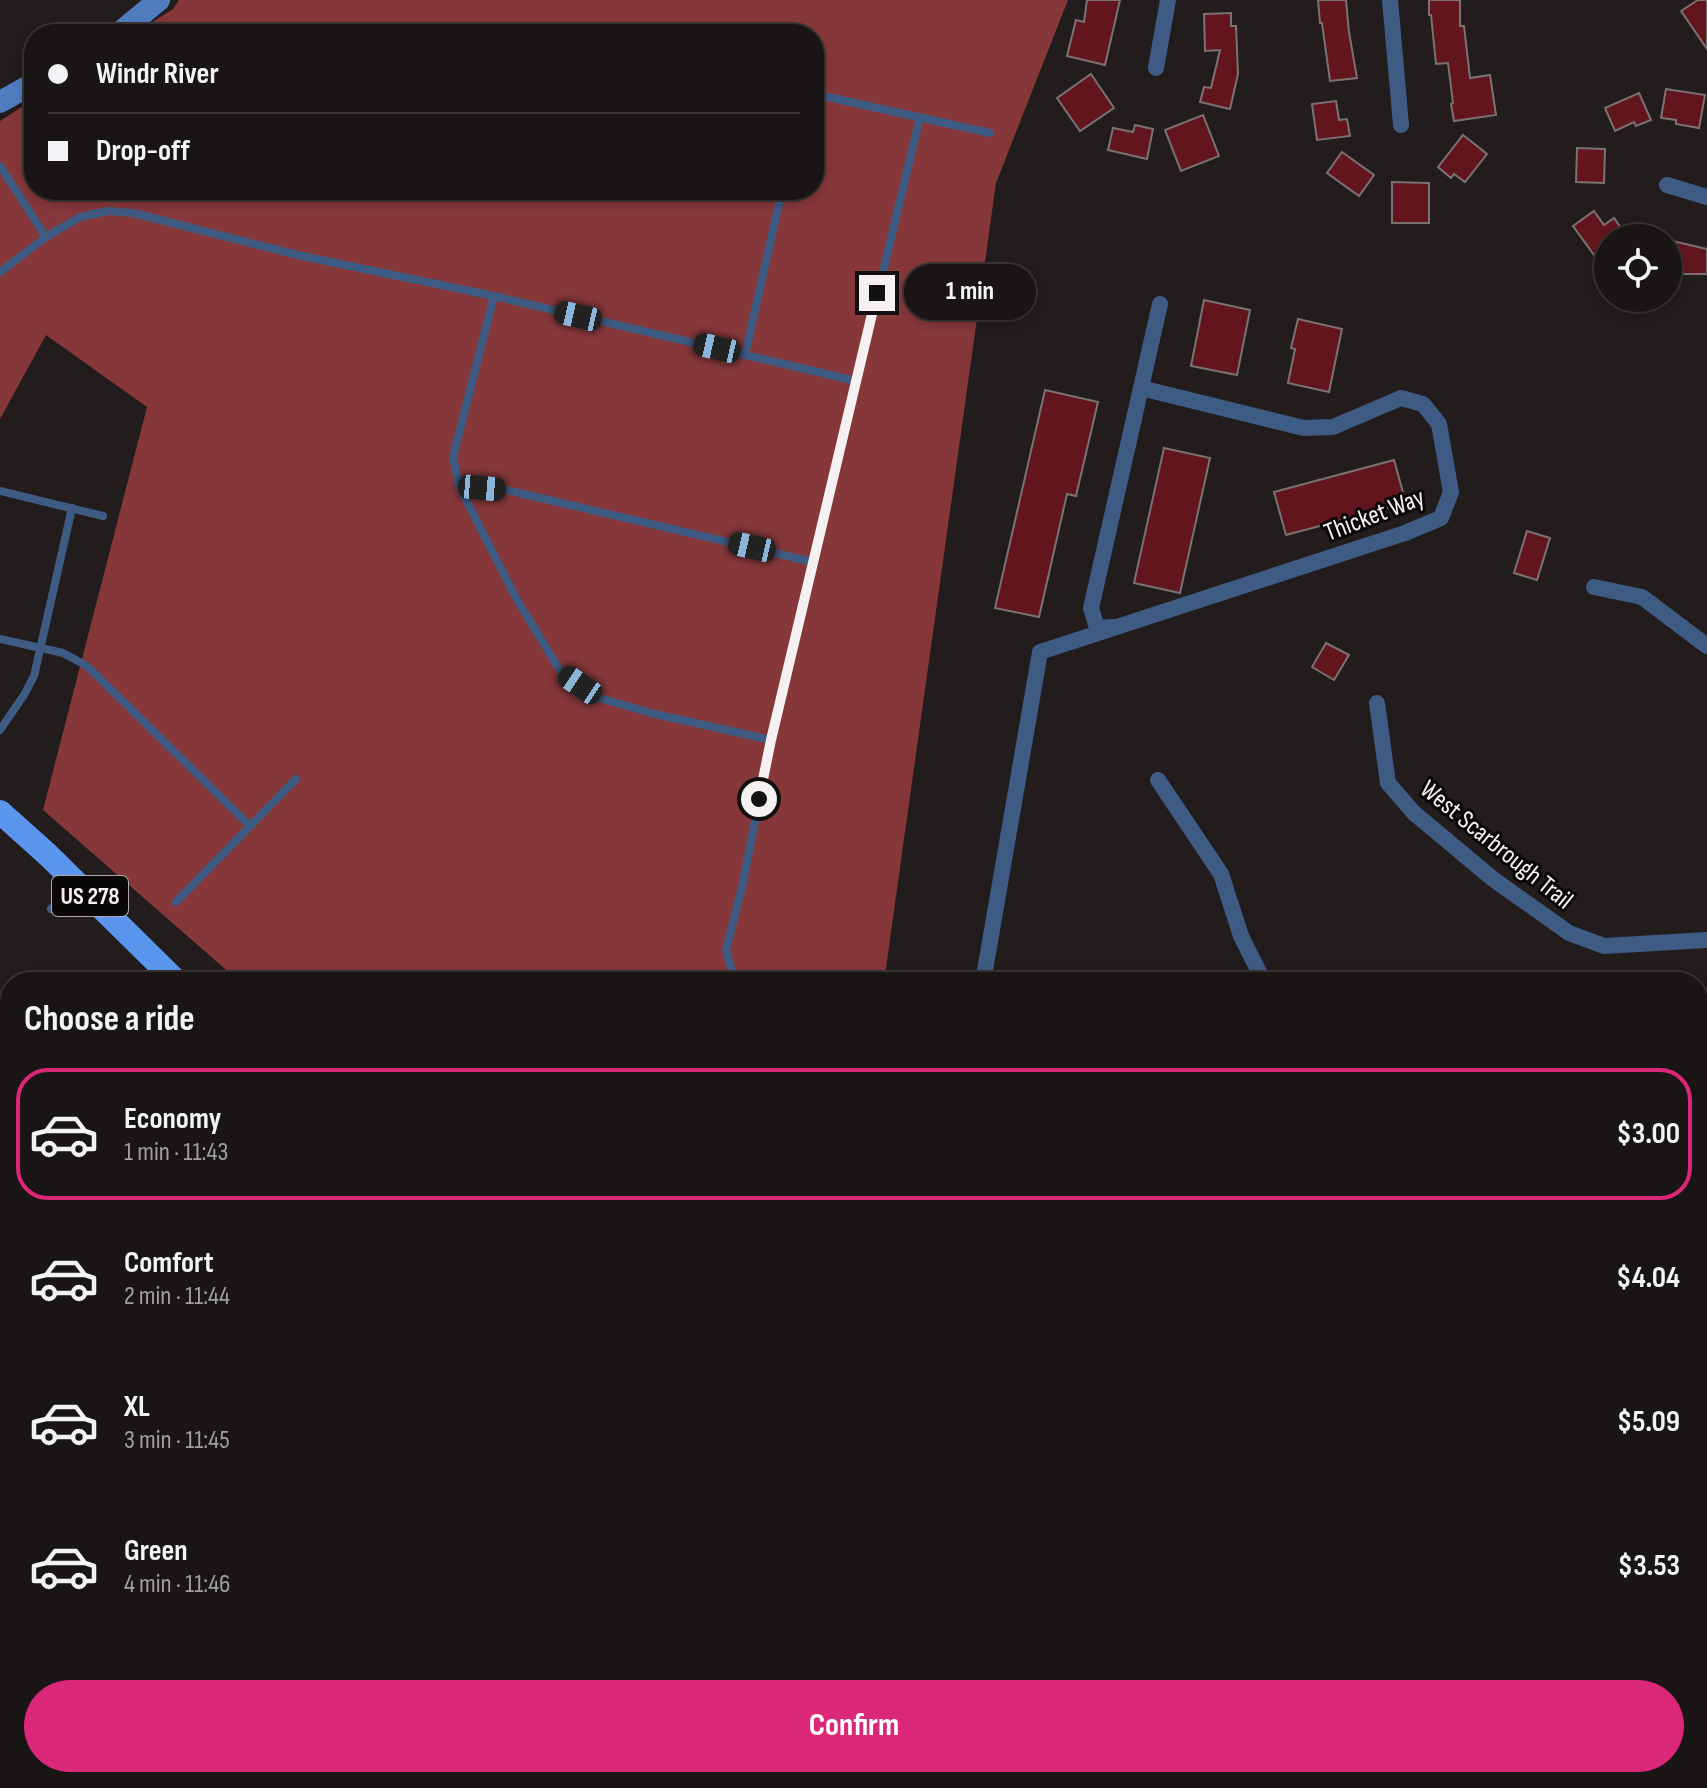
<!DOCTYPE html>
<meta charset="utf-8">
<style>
:root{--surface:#1a1515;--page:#231e1e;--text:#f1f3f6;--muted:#9f9fa0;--line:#383434;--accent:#db2777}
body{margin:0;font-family:"Sofia Sans Condensed",sans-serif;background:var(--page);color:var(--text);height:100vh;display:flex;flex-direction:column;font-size:30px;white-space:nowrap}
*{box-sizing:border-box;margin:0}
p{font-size:26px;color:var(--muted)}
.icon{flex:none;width:44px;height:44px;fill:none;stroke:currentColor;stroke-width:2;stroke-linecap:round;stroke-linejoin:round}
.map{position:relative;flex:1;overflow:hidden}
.panel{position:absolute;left:0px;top:972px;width:1708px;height:816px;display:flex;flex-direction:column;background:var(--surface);border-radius:32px 32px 0 0;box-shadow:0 4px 12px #0003,0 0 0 2px var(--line)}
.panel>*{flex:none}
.guide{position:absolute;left:24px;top:24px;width:800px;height:176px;border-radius:32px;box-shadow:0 4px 12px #0003,0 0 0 2px var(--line);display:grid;align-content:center;height:176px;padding:0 24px;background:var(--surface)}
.buttons{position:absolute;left:1594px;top:224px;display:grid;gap:16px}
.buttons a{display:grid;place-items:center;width:88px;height:88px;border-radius:50%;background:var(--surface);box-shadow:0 4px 12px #0003,0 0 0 2px var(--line);font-size:40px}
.end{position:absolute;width:36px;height:36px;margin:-18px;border:10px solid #f6f1f1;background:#111;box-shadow:0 0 0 4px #111}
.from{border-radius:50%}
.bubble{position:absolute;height:56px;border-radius:28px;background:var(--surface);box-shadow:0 4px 12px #0003,0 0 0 2px var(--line);font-size:26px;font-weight:700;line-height:56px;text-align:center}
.car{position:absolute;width:24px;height:48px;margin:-24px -12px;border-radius:10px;box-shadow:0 0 6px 2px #0007;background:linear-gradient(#222 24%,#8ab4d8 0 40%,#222 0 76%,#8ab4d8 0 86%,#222 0)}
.guide b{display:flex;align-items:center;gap:28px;height:76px;font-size:30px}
.guide b+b{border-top:2px solid var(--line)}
.guide i{width:20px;height:20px;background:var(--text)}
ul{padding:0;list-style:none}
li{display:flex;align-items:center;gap:24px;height:132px;margin:0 16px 12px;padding:0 8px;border:4px solid transparent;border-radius:32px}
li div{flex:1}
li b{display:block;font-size:30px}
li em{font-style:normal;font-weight:700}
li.active{border-color:var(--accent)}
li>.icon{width:72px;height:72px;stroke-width:1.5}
h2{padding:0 24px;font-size:36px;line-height:96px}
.primary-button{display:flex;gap:16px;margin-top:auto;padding:16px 24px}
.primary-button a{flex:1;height:92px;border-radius:48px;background:var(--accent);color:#fff;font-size:32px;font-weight:700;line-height:92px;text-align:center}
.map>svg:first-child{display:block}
</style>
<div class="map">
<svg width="1707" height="1788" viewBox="0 0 1707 1788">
<rect width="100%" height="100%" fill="#231c1c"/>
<!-- forest -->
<path fill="#86373a" d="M179 0H1068L996 183 884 982H240L43 810 147 407 46 335 0 419V121L34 99V190H814V34H134L173 9Z"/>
<!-- building -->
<g fill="#62151d" stroke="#7a7272" stroke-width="2">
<path d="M1087 0H1120L1105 65 1067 56 1076 20 1084 22Z"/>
<path d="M1318 0H1346L1349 32 1357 78 1330 81 1322 23H1320Z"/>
<path d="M1429 0H1460V26H1464L1470 78 1490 75 1496 115 1454 121 1451 104 1453 103 1448 63 1436 64 1431 15H1429Z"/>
<path d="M1698 0H1707V49L1681 11Z"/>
<path d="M1231 13V26H1236L1238 74 1230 109 1200 102 1204 87 1211 88 1220 50 1205 51 1204 14Z"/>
<path d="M1091 74 1114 108 1080 131 1057 98Z"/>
<path d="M1666 89 1705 95 1699 128 1676 124V120L1661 118Z"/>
<path d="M1639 93 1651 120 1636 126 1634 122 1615 131 1605 108Z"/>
<path d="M1336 101 1339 120 1347 119 1350 136 1317 140 1312 104Z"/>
<path d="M1203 115 1219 156 1181 171 1165 130Z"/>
<path d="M1135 125 1153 129 1147 159 1108 150 1113 128 1133 132Z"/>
<path d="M1463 135 1487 154 1465 182 1454 174 1451 178 1438 167Z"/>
<path d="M1577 148 1605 149 1604 183 1576 182Z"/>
<path d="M1342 152 1374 175 1359 196 1327 173Z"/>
<path d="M1392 182 1429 183V223H1392Z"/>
<path d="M1594 211 1604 225 1614 218 1628 238H1608V245L1594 255 1573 226Z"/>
<path d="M1668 240 1707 249V274H1678L1668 272Z"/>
<path d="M1204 300 1250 310 1237 375 1191 366Z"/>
<path d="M1298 319 1342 329 1329 392 1288 383 1295 349 1291 348Z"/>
<path d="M1045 390 1098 402 1076 496 1067 494 1039 617 995 608Z"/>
<path d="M1164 448 1210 458 1180 593 1134 583Z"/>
<path d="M1394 460 1406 503 1286 535 1274 492Z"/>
<path d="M1527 531 1550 538 1537 580 1514 573Z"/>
<path d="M1326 643 1349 655 1334 680 1312 667Z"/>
</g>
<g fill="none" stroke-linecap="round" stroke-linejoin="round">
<!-- lane -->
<g stroke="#3e5b84" stroke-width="8">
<path d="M814 94 990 133"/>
<path d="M0 166 46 237 80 217 107 211 133 213 302 256 494 296 856 381"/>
<path d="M0 272 46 237"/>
<path d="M494 296 453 457 459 486 516 598 561 672 599 698 655 714 771 740"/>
<path d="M745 355 782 190"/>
<path d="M459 486 506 490 813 562"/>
<path d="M0 491 103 516"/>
<path d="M0 639 63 653 87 666 250 826"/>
<path d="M0 730 24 695 34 676 72 508"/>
<path d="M176 902 296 779"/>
<path d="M51 909 73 886"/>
<path d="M735 982 726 950 742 887 771 740 920 117"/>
<path d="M0 1426 10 1423"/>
<path d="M737 1778 747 1788"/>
<path d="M796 1778 806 1788"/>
<path d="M64 1788 66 1778"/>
<path d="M870 1788 882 1778"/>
<path d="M903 1788 913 1778"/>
</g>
<!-- street -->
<g stroke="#3e5b84" stroke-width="16">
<path d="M1390 0 1401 125"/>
<path d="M1156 68 1168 0"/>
<path d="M1667 185 1707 197"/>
<path d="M1594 587 1642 597 1707 646"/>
<path d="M1112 627 1097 628 1091 608 1160 304"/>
<path d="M1377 703 1388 783 1414 813 1493 879 1569 933 1604 946 1707 940"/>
<path d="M1158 780 1221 874 1241 936 1264 982"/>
<path d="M983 982 1040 652 1405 533 1441 518 1451 492 1439 424 1423 404 1401 398 1333 427 1304 428 1141 388"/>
<path d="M1698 1093 1707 1086"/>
<path d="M1698 1364 1707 1360"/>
<path d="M1698 1693 1707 1679"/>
</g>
<!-- secondary -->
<g stroke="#4e7cbf" stroke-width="22">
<path d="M118 34 159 0"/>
<path d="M0 102 34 83"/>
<path d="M253 1788 254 1778"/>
</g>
<!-- primary -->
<g stroke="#5a96ed" stroke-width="24">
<path d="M0 812 48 855 177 982"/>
<path d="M1234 1778 1256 1788"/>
</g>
</g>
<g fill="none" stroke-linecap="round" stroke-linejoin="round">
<!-- route -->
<path stroke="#f6f1f1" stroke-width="10" d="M759 799 771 740 877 293"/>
</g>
<g text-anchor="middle" stroke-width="6" stroke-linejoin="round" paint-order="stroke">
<!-- shield labels -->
<rect fill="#0a0807" stroke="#afabab" stroke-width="2" x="52" y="876" width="76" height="40" rx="6"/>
<g font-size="24" font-weight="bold" fill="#f6f1f1">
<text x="90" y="904">US 278</text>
</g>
<!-- street labels -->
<g font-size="26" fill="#f6f1f1" stroke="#0a0807">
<text transform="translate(1374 514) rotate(-21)" y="9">Thicket Way</text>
<text transform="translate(1497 844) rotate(39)" y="9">West Scarbrough Trail</text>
</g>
</g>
</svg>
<div class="buttons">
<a><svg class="icon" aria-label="locate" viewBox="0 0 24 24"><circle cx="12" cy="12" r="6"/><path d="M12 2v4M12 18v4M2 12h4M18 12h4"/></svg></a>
</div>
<i class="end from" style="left:759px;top:799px"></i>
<i class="end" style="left:877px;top:293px"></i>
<div class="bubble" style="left:904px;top:264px;width:132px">1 min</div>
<i class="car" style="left:578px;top:316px;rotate:283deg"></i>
<i class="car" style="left:717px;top:348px;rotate:283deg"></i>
<i class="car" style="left:482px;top:488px;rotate:95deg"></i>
<i class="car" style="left:752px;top:547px;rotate:283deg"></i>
<i class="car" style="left:580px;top:685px;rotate:304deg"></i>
<div class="guide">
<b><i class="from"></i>Windr River</b>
<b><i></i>Drop-off</b>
</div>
<section class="panel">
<h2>Choose a ride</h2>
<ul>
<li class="active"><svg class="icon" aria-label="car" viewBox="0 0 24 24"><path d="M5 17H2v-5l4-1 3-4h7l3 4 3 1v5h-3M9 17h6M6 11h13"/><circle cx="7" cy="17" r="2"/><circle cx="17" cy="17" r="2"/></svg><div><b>Economy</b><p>1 min · 11:43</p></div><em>$3.00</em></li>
<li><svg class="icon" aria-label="car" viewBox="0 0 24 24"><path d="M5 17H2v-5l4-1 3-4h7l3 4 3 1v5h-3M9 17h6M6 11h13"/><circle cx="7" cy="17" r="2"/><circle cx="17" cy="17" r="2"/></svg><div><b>Comfort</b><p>2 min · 11:44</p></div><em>$4.04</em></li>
<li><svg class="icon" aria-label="car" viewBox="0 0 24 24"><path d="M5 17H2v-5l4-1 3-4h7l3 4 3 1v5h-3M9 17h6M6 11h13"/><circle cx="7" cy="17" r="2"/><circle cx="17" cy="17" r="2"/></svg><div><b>XL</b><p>3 min · 11:45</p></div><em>$5.09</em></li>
<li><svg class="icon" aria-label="car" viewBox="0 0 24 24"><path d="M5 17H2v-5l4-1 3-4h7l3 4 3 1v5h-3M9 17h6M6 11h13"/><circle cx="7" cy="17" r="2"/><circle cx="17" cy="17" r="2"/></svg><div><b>Green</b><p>4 min · 11:46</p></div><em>$3.53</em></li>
</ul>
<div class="primary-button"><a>Confirm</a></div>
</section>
</div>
